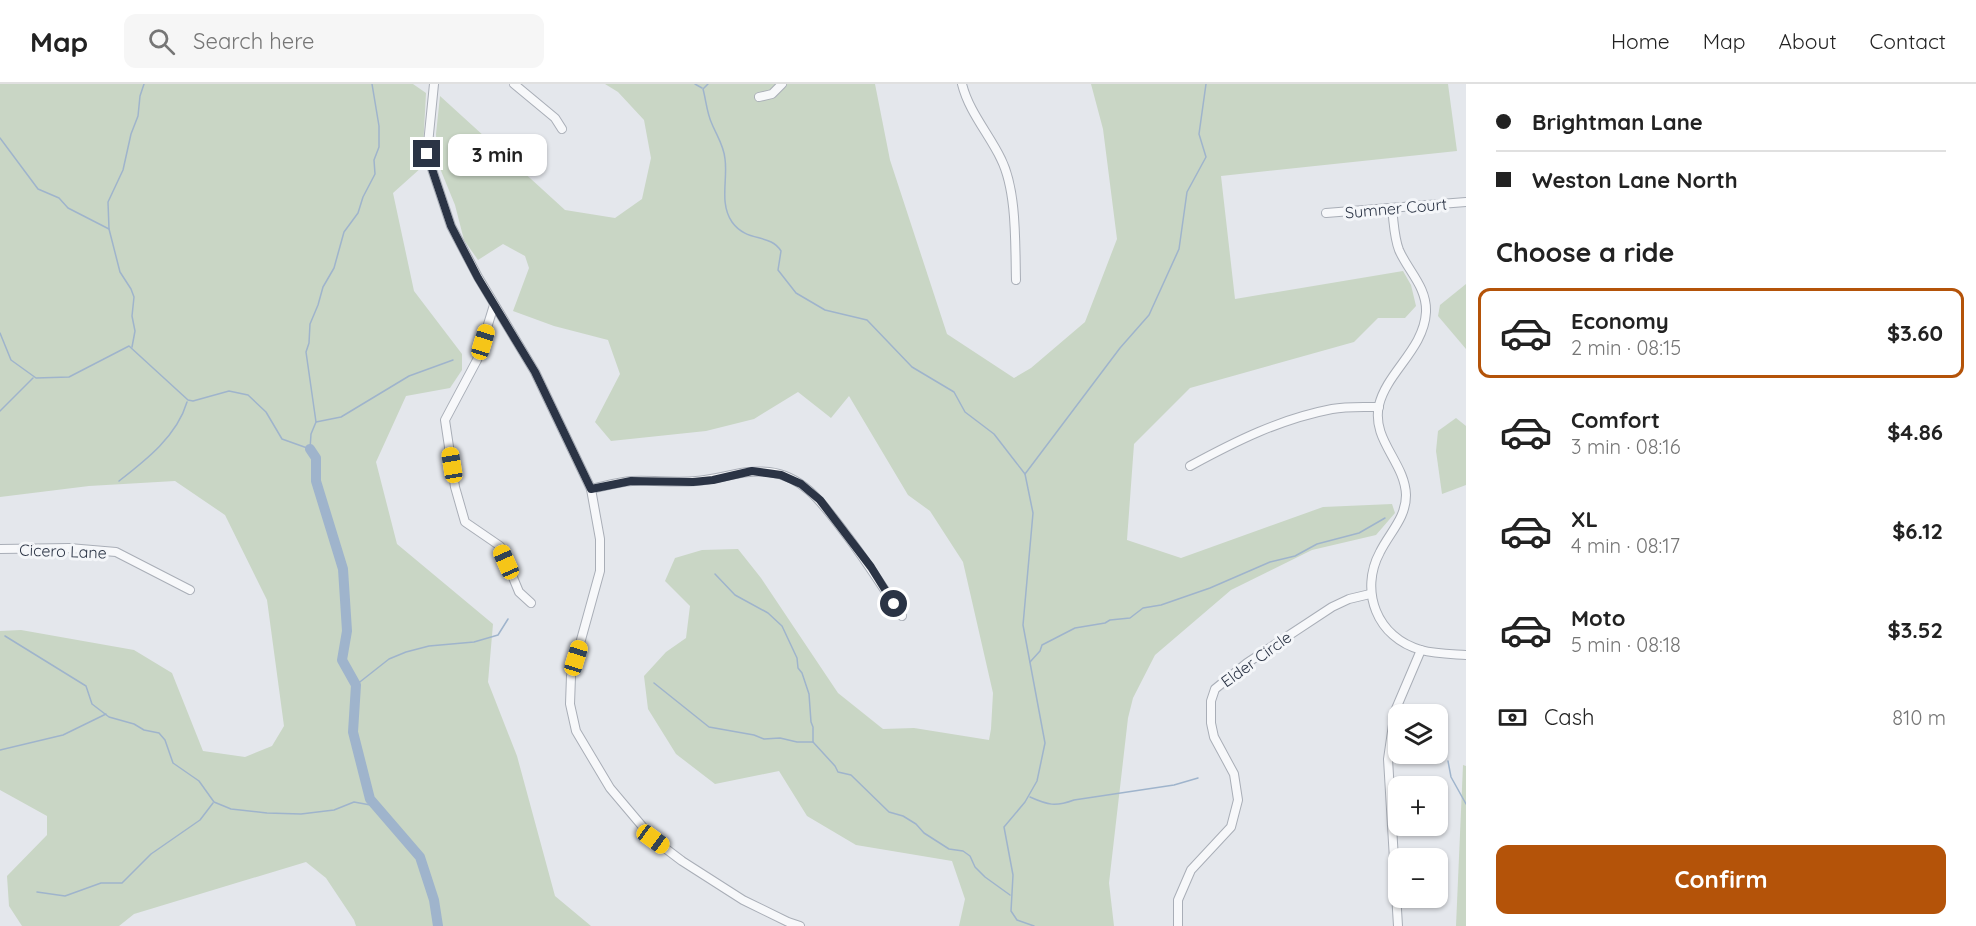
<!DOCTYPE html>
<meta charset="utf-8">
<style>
:root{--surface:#fff;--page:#f6f6f6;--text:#222;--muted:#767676;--line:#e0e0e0;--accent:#b45309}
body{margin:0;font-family:Quicksand,sans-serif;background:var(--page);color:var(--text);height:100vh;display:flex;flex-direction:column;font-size:22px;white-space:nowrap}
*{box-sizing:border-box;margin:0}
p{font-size:20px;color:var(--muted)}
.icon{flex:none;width:33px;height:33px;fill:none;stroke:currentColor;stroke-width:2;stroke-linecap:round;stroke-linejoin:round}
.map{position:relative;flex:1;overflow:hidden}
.details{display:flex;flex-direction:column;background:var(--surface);width:510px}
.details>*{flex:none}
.banner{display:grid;align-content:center;height:132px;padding:0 30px;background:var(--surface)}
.buttons{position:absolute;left:1388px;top:620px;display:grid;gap:12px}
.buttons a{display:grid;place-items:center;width:60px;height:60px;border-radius:12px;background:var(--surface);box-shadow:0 2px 4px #0004;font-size:30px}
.end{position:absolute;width:27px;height:27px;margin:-14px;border:8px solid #2b3445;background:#fff;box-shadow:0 0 0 3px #fff}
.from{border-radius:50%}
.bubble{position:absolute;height:42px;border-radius:12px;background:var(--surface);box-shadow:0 2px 4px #0004;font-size:20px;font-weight:700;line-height:42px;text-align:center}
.car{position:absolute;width:18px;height:36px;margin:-18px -9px;border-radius:8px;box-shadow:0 0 4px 2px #0007;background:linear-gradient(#f5c518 24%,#345 0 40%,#f5c518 0 76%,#345 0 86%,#f5c518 0)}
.banner b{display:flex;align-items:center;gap:21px;height:57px;font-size:22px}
.banner b+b{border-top:2px solid var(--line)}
.banner i{width:15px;height:15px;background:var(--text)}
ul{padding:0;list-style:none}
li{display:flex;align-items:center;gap:18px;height:90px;margin:0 12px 9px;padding:0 18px;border:3px solid transparent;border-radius:12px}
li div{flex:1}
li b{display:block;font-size:22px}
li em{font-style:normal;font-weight:700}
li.current{border-color:var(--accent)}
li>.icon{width:54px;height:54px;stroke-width:1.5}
h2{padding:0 30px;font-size:27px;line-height:72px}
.pay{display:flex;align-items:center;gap:15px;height:66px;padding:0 30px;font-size:22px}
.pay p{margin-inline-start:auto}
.primary-button{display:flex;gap:12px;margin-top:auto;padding:12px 30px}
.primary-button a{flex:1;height:69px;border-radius:12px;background:var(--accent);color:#fff;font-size:24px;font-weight:700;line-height:69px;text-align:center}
header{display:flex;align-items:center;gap:36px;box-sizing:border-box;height:84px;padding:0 30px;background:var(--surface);border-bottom:2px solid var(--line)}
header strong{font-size:28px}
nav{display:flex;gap:33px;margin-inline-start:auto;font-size:21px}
.search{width:420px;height:54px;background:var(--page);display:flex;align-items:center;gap:15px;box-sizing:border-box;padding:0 21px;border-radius:12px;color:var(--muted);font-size:22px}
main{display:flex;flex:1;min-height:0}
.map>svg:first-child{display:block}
</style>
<header>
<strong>Map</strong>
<div class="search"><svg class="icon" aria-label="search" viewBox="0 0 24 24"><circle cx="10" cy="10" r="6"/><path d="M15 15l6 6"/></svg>Search here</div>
<nav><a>Home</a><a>Map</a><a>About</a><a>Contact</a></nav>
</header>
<main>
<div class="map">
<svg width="1466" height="842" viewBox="0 0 1466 842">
<rect width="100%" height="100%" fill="#e4e7ec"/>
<!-- green -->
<g fill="#c9d6c5">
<path d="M0 0H413L426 9 422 83 393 109 414 207 462 270V286L450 304 406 312 376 378 397 460 493 540 488 598 517 672 555 812 591 842H356L354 836 326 794 306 778 134 830 119 842H22L9 822 7 792 47 751V732L0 706V547L21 546 134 566 172 589 203 667 245 673 272 662 284 642 267 516 225 431 175 397 89 402 0 413Z"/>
<path d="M605 0H875L890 76 947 250 1014 294 1031 284 1085 238 1117 155 1103 45 1091 0H1448L1457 67 1221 92 1235 215 1403 187 1411 201 1416 222 1405 234H1378L1354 258 1190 304 1134 360 1127 456 1181 474 1323 423 1392 420 1395 429 1376 451 1312 466 1231 506 1155 571 1133 614 1128 634 1109 799 1114 842H959L965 815 952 777 856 761 807 732 779 687 715 700 676 670 648 625 644 592 666 568 686 554 690 522 665 497 675 474 702 466 738 465 761 494 838 609 883 645 914 644 989 656 991 645 993 609 963 478 930 427 908 411 849 312 831 334 798 308 754 335 706 347 611 357 595 338 620 290 608 256 554 242 513 227 529 184 525 172 503 160 478 176 464 156 455 121 437 77 436 50 440 12 565 126 615 134 642 115 651 74 644 36 618 8Z"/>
<path d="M1466 200V265L1438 232 1440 221Z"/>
<path d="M1456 334 1466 342V401L1442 410 1436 367 1438 347Z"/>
<path d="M1463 681 1466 682V842H1456Z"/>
</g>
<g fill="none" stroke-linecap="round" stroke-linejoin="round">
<!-- stream -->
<g stroke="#9fb4cc" stroke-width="1.5">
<path d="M695 0 702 4"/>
<path d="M708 0 703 5C706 16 707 30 712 40 717 52 724 62 725 75 728 95 719 119 732 138 747 159 770 149 781 167L778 186 796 209 825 226 867 236 912 283 954 308 965 328 994 350 1025 390"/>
<path d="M0 54 38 105 59 114 68 124 109 145"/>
<path d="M0 249 11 276 36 294 69 293 129 262 188 316 193 317 229 307 248 311 266 328 282 355 310 365 311 350 316 338 306 268 309 259 310 240 318 221 323 203 334 184 344 148 358 129 363 113 375 90 374 76 379 63V42L372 0"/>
<path d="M132 263 135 247 132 232 134 213 131 205 120 188 109 145 108 118 123 86 131 50 138 32 140 12 144 0"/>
<path d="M0 327 33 294"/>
<path d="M316 338 341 333 409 292 453 276"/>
<path d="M119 397C146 376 177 352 187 318"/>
<path d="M715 490 735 511 768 529 782 542 797 574 798 584 802 589 809 610 811 638 813 643V658"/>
<path d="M5 552 86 602 92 620 109 633 134 640 144 646 159 649 165 656 173 679 199 697 214 718 231 725 267 729 301 730 334 726 354 718 376 722"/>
<path d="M1030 578 1040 567 1042 561 1075 544 1105 539 1110 536 1130 534 1143 524 1161 521 1210 504 1270 478 1295 472 1317 460 1359 449 1385 434"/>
<path d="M654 599 709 643 754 651 764 655 780 654 797 658H813L835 682 838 688 851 691 889 728 903 732 916 740 924 749 949 765 963 767 970 772 975 783 985 793 1010 811"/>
<path d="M356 601 389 575 406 568 429 562 474 558 498 551 508 535"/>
<path d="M0 666 63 651 106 630"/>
<path d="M1448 677 1451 693 1466 720"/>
<path d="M1030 713C1048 721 1055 723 1074 716L1174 701 1198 694"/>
<path d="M37 808 65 812 101 799H122L151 770 200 736 213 719"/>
<path d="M1034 842 1017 836 1011 827 1013 791 1004 743 1025 718 1037 697 1045 659 1023 541 1033 429 1025 390 1120 264 1149 231 1179 165 1187 108 1206 73 1199 50 1206 0"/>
</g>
<!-- river -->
<path stroke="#9fb4cc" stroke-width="10" d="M310 365 316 374V397L343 485 347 547 342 576 356 601 353 648 370 715 420 773 434 816 438 842"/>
<!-- street casing -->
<g stroke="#a9aeb7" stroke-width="10">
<g id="street">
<path d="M434 0 427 70 451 142 478 193 535 288 591 405 600 455V487L571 592 570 620 576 647 610 704 653 755 682 777 743 816 788 838 800 842"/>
<path d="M514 0 555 34 562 45"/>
<path d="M962 0C969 28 989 50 1001 75 1017 107 1015 160 1016 196"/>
<path d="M759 13 772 10 782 0"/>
<path d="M1392 125C1394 139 1394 153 1399 166 1408 187 1427 203 1426 228 1424 265 1387 288 1379 321 1371 356 1405 378 1406 411 1406 434 1390 448 1380 468 1359 507 1377 554 1421 566 1435 570 1451 570 1466 571"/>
<path d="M1326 129 1466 118"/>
<path d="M494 221 477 276 445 336 455 403 465 438 500 462 519 508 531 519"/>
<path d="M1190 382C1236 357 1280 335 1332 325 1347 322 1364 323 1379 323"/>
<path d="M591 405C605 402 618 398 632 397 653 396 675 399 696 397 721 395 744 385 769 388 805 392 825 423 845 449 866 476 883 504 902 532"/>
<path d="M0 465 69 464 116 468 190 506"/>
<path d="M1178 842V816L1191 786 1231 743 1238 716 1234 690 1214 653 1211 639V617L1215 605 1247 579 1332 523 1349 515 1370 510"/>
<path d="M1398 842 1388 675 1395 627 1421 566"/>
</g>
</g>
<!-- street -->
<use href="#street" stroke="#f7f8fa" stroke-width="8"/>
</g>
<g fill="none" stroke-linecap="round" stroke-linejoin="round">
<!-- route -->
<path stroke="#2b3445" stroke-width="8" d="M427 70 451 142 478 194 535 288 591 405 631 397 693 398 713 396 752 387 781 391 801 400 820 416 871 483 894 520"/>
</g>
<g text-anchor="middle" stroke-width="6" stroke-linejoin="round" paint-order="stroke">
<!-- street labels -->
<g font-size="16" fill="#2b3445" stroke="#f4f6f9">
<text transform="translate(1396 124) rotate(-5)" y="6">Sumner Court</text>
<text transform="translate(63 467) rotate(2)" y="6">Cicero Lane</text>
<text transform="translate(1256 575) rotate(-36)" y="6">Elder Circle</text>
</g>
</g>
</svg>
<div class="buttons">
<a><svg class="icon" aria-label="layers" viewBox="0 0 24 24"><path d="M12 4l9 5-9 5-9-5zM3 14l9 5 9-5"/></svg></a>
<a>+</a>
<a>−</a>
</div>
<i class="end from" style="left:894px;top:520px"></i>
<i class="end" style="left:427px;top:70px"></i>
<div class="bubble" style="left:448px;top:50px;width:99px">3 min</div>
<i class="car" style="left:483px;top:258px;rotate:17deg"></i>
<i class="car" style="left:452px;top:381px;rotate:351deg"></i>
<i class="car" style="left:506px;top:478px;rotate:336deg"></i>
<i class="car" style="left:576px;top:574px;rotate:17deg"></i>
<i class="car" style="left:653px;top:755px;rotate:126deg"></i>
</div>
<section class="details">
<div class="banner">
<b><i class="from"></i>Brightman Lane</b>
<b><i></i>Weston Lane North</b>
</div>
<h2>Choose a ride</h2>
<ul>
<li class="current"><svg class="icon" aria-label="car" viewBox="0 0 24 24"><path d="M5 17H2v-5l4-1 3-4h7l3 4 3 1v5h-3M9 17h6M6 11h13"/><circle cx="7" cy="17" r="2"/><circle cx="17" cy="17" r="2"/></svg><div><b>Economy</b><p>2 min · 08:15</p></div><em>$3.60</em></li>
<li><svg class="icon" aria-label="car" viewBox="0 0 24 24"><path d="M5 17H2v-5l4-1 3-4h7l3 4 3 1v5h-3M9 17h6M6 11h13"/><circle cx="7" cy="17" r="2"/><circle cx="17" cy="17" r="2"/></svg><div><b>Comfort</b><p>3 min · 08:16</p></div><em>$4.86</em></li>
<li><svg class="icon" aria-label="car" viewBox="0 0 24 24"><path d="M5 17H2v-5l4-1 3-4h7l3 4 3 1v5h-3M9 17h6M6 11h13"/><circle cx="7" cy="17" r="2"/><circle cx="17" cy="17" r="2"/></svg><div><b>XL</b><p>4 min · 08:17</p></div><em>$6.12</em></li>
<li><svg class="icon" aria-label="car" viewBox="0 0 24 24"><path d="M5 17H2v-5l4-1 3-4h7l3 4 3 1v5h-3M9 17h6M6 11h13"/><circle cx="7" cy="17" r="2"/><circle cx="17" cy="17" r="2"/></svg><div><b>Moto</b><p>5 min · 08:18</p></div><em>$3.52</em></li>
</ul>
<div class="pay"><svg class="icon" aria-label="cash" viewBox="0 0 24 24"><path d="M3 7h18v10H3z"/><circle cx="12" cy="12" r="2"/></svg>Cash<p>810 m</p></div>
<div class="primary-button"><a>Confirm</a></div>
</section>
</main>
